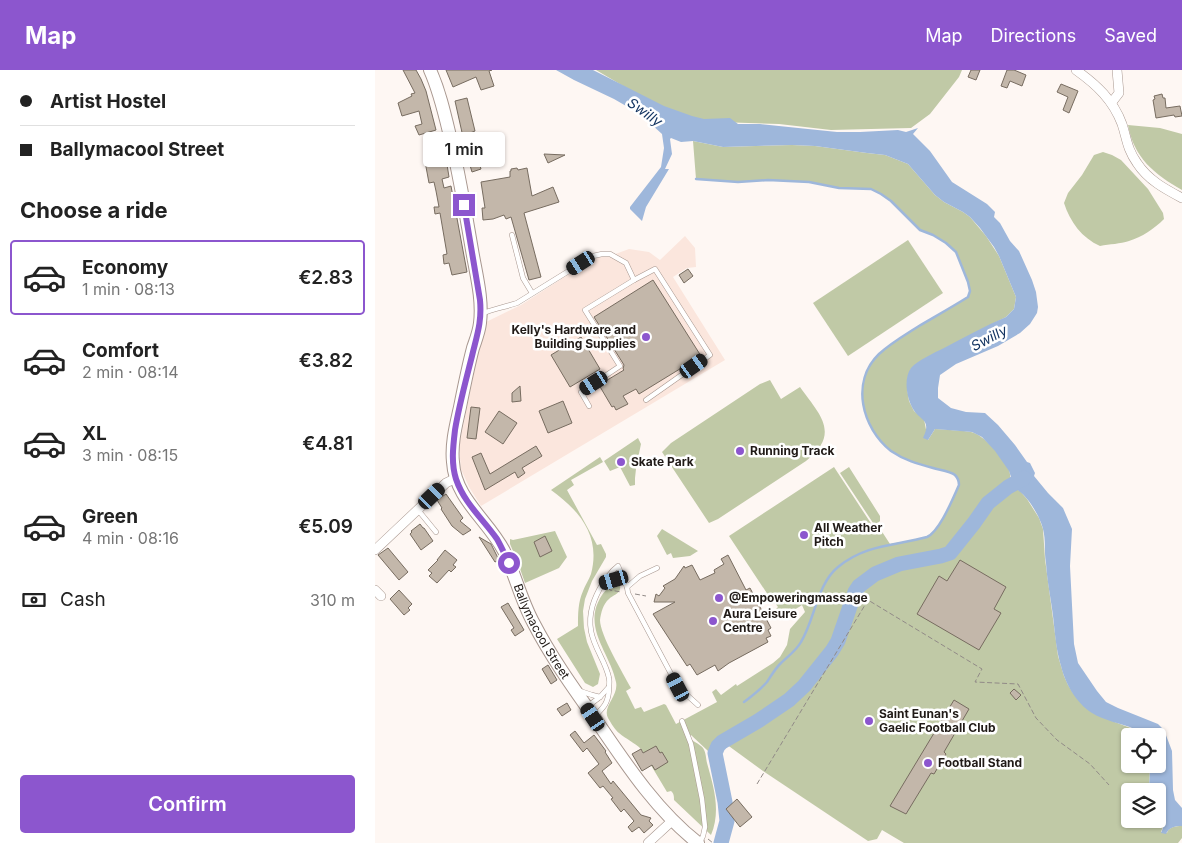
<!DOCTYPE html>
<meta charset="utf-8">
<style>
:root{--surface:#fff;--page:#f2f2f2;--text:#222;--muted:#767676;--line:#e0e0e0;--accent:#8c56ce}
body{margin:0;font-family:Inter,sans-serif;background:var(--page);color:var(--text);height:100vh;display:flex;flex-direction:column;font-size:19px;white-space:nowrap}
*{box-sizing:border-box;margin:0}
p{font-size:16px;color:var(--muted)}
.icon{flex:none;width:28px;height:28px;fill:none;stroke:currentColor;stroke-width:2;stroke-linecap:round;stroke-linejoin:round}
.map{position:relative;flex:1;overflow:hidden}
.details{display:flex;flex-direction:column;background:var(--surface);width:375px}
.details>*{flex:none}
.top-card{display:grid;align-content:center;height:110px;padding:0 20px;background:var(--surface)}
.buttons{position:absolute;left:746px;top:658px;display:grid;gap:10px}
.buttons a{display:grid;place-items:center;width:45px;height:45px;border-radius:5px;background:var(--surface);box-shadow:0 1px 4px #0004;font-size:25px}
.end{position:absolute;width:22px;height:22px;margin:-11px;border:6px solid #8c56ce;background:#fff;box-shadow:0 0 0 2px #fff}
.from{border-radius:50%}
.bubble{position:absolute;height:35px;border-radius:5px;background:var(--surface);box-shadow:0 1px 4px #0004;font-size:16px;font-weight:600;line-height:35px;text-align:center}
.car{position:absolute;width:15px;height:30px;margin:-15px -8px;border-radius:6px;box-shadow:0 0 4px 1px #0007;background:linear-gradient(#222 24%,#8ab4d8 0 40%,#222 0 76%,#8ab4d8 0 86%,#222 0)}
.top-card b{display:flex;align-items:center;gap:18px;height:48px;font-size:19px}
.top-card b+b{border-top:1px solid var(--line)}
.top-card i{width:12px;height:12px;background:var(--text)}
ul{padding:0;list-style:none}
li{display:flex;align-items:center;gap:15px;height:75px;margin:0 10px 8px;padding:0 10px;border:2px solid transparent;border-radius:5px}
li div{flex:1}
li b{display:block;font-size:19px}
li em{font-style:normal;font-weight:600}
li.current{border-color:var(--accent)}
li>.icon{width:45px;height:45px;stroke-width:1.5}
h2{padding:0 20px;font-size:22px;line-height:60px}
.pay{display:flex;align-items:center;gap:12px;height:55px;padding:0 20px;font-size:19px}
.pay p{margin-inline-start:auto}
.primary-button{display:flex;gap:10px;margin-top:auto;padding:10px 20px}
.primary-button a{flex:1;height:58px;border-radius:5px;background:var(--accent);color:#fff;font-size:20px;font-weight:600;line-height:58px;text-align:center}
header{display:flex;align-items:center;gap:30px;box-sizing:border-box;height:70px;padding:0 25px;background:var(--accent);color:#fff}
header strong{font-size:24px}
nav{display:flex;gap:28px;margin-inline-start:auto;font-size:18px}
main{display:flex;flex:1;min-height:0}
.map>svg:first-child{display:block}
</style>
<header>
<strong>Map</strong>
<nav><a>Map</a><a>Directions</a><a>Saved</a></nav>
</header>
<main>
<section class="details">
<div class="top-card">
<b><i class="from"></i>Artist Hostel</b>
<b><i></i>Ballymacool Street</b>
</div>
<h2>Choose a ride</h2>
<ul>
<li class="current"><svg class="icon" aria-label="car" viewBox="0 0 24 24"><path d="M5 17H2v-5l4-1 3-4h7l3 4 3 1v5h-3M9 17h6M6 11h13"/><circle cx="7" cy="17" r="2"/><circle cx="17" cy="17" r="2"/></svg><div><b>Economy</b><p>1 min · 08:13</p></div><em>€2.83</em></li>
<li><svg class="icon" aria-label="car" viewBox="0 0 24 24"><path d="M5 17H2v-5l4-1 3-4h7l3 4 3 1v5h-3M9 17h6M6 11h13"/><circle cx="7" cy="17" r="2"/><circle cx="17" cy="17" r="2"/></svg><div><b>Comfort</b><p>2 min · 08:14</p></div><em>€3.82</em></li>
<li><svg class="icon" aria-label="car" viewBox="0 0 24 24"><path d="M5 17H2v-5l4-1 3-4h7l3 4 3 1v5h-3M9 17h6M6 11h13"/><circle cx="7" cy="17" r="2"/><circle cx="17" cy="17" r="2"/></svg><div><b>XL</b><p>3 min · 08:15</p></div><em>€4.81</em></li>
<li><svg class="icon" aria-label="car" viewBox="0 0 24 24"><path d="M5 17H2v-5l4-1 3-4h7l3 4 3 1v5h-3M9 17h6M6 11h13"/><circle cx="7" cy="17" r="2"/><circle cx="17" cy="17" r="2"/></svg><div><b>Green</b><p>4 min · 08:16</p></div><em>€5.09</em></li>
</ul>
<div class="pay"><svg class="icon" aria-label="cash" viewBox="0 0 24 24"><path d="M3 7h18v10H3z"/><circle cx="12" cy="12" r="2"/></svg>Cash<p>310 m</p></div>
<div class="primary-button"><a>Confirm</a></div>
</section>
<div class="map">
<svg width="807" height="773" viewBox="0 0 807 773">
<rect width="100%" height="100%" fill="#fef7f3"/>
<!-- built -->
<path fill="#fbe6dd" d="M310 166 320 178 321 197 312 198 298 207 350 290 106 436 94 417 86 399 84 377 109 253 146 235 205 197 224 187 235 186 254 179 274 182 285 190Z"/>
<!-- green -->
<g fill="#c0c9a6">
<path d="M221 0H587L584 7 555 44 536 58 456 60 404 54 342 52 310 47 277 33Z"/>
<path d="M753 55 785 58 807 64V120C779 104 759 88 753 55Z"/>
<path d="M318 71 348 77 417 75 440 76 492 83 510 85 533 94 560 125 569 132 588 142 595 147 611 166 624 186 641 227 639 239 631 247 549 289 536 299 533 306 532 318 534 331 539 341 549 349 553 370 560 359C572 360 584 360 596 362 610 365 627 387 634 400 636 406 635 410 635 416L645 421 652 429 664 448 668 459 670 489 683 586 689 606 693 615 698 623 737 651 761 660 768 666H755V694H774L775 697 774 721H755V749H782L783 746 789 754 786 762 792 763C793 757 801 756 807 756V768L803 773H529L507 760 502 769 493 771 388 701 351 674C368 666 417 642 422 624L383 651 347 672 341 679 333 681 316 665 313 667C317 671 325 674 328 678 331 682 331 689 332 693 339 718 346 741 336 765L299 730C299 726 299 724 296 721L292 722C286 712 280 702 274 692 272 688 269 683 266 679 260 673 251 669 244 663 240 660 236 653 233 648 227 636 244 626 241 612 235 582 206 557 227 525 231 520 235 514 241 513 244 514 246 515 245 519 245 523 237 526 234 529 228 534 226 543 225 550 225 565 248 603 256 618L251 621 260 639 266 637 269 642 289 634 291 635 301 654 342 632 337 622 341 619 346 625 361 614 362 616 398 593 405 587 412 575 415 559 430 542 427 535C418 541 410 545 401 539L403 537 400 533 399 534 354 466 459 397 503 464 504 462 465 403 474 397 505 446V451L502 454 515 474C525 472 545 471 554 466 565 460 578 427 584 415 584 410 581 405 576 403 572 401 566 401 562 399 546 395 530 391 516 381 503 371 497 359 491 344 474 297 514 274 548 254 563 245 578 236 593 227L595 221 593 212 581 182 571 173 558 165 545 160 516 131 506 124 496 119 464 118 434 112 393 110 363 112 321 109Z"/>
<path d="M728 82 737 85 746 90 773 119 788 143 789 149C779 159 767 167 754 171 745 174 735 174 725 176 707 168 695 152 689 133L693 123 707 105 719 85Z"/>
<path d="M533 170 568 223 473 286 438 233Z"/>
<path d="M395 310 406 329 425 317C445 345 466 363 431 391L343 449 334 453 287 382 296 373 385 314Z"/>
<path d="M263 368 266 374 262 393 258 395 261 399 260 408V415L255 416 245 397 235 401 229 391Z"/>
<path d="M225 387 228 392 196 410 199 415 192 420 222 475 226 474 231 484V487L217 511 210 529 208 541 209 558 212 572 225 604 223 614 218 617 210 613 182 569 203 556C203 544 203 532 208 521 210 515 214 510 216 504 226 466 205 441 176 420Z"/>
<path d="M287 459 323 481 315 486 298 488 296 483 292 485 282 466Z"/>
<path d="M180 461 192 487 184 498 150 513 143 493 135 474V469L138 470Z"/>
</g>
<!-- water -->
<path fill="#9eb7db" d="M181 0H218L289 36 317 46 329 49 355 48 363 54H385L462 62H485L523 60 531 62 543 58 538 64 555 81 577 112 612 134 620 142 619 147 625 153 635 171 644 181 657 210 661 222 663 237 662 243 655 254 645 263 623 276 581 294 565 305 563 318V328L576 338 591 342 610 343 623 355 640 375 652 392 655 393 660 403 659 406 673 423 688 438 697 459 695 496 699 574 703 593 722 621 731 632 743 638 783 654 789 660 797 681 798 720 800 730 807 738V756C800 756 794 757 791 764L786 763 789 755 783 746 782 721H774L775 697 774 694H782V666H768C761 657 748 655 738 652 731 649 723 647 717 643 701 633 690 613 686 596 681 580 680 563 678 546 676 529 672 511 671 493 669 482 671 470 668 459 665 446 648 416 633 417L635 416 636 407 634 401 620 381 607 367 597 362 560 359 553 370 548 368C557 349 545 351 538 339 532 329 528 309 536 298 543 290 559 283 569 278 590 267 610 256 631 247L639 239 641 227 624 186 619 177 605 158 595 147 588 142 569 132 560 125 533 94 510 85 492 83 440 76 417 75 348 77 318 71 306 72 296 68 295 69 297 84 290 99H294L271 137 267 151 255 139V137L286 97 289 78 287 64 265 44 239 29 199 10Z"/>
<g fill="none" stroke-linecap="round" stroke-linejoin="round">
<!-- stream -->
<path stroke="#9eb7db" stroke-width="2.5" d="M321 109 363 112 393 110 434 112 464 118 496 119 506 124 516 131 545 160 558 165 571 173 581 182 593 212 595 221 593 227C577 237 561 246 544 256 530 265 516 273 504 284 475 312 487 358 516 381 529 390 543 394 558 398 564 400 575 401 580 405 583 408 584 411 584 415 578 428 565 461 552 467 520 476 491 474 463 497 442 514 440 549 426 572 421 581 412 587 405 594 400 599 396 606 392 612 385 620 377 626 369 632"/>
<!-- river -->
<path stroke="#9eb7db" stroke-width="15" d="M346 773 352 751 350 732 340 683 343 676 347 672 383 651 414 630 429 616 457 581 463 571 480 522 484 516 500 504 524 494 566 486 575 483 599 453 613 433 633 417 649 408"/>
</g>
<!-- building -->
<g fill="#c3b7aa" stroke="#776c60">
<path d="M28 0H41L46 9 51 21 61 60 44 65 40 56 47 54 44 41 27 46 23 33 37 26 36 24 40 23Z"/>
<path d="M71 0H117L114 1 119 16 106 20 101 7 78 17Z"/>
<path d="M596 0H605L601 10 593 7Z"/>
<path d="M632 0H639L651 5 647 16 635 11 632 18 626 16Z"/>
<path d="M686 14 703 21 694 43 688 40 693 27 682 22Z"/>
<path d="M787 24 788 28H790L791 38 805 36 807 46 800 47 799 45 781 48 778 30 780 29 779 26Z"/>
<path d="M92 28 100 61 95 63 111 71 90 76 80 31Z"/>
<path d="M123 68 125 74 115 77 113 71Z"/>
<path d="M69 76 74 107 67 109 69 118 76 116 92 202 77 205 74 193 69 194 68 185 72 184 65 143 60 144 59 137H64L61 121 59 112 54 113 49 86 52 85 50 79Z"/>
<path d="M169 84 190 85 173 93Z"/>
<path d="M102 86 106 99 97 102 94 92H96L95 88Z"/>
<path d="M142 98 143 100 152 98 157 126 178 117 184 132 149 143 166 207 154 210 136 147 131 149 129 145 118 149 108 150 107 138H110L106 112 135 107V101H136V99Z"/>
<path d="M313 199 318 206 309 213 304 205Z"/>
<path d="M278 210 326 286 264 324 261 319 248 326 253 334 241 340 239 336 237 337 224 315 249 300 248 299 249 295 219 247Z"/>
<path d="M206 267 225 299 195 317 176 285Z"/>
<path d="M145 316 146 331 137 332V323Z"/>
<path d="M188 331 197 353 173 363 164 341Z"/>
<path d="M96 337 105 338 101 369 92 368Z"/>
<path d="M124 341 142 353 128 374 110 362Z"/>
<path d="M161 376 167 386 147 398 150 403 143 408 140 402 110 420 97 387 106 383 115 404Z"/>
<path d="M71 424 88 448 85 451 96 460 88 465 77 456 66 439 67 438 62 430Z"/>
<path d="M45 454 48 458H49L58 471 46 480 35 464 37 462 36 461Z"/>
<path d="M170 466 177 481 165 487 159 472Z"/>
<path d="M104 467 116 474 124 490 120 492Z"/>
<path d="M13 478 33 502 24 510 3 485Z"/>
<path d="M70 480 82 490 78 495 81 497 76 502 74 500 62 513 54 506 57 503 53 500 63 490H62Z"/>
<path d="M353 485 371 520 375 518 396 558 393 560 396 566 391 568 393 572 354 593 343 601 340 595 322 605 315 594 312 596 278 544 300 532H279L281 524 284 526 290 518 288 516 300 509 309 496 310 498 317 495 325 510 340 503 339 500 349 494 346 489Z"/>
<path d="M585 490 631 517 619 539 626 543 604 580 542 544 564 506 572 511Z"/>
<path d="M24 520 37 534 33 538 35 540 29 545 15 529Z"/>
<path d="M133 533 149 560 140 566 136 560 139 558 126 537Z"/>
<path d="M173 595 182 610 176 614 167 599Z"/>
<path d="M639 619 646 625 641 630 635 623Z"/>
<path d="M579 630 594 639 569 682 571 684 559 704 556 703 531 744 515 736Z"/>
<path d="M192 633 196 640 187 646 182 639Z"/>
<path d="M200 661 209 673 219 665 231 681 230 682 237 693 227 701 236 714 238 711 266 745 276 748 274 751 278 755 269 763 264 757 257 762 253 757 259 751 249 739 246 742 236 729 238 728 228 716 225 718 213 703 224 694 212 678 208 682 195 665Z"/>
<path d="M281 676 285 683 287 682 293 692 280 700 277 695 267 701 257 684 266 679 268 683Z"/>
<path d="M362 729 377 747 365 757 351 739Z"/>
</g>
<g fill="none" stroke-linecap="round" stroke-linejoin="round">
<!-- lane casing -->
<g stroke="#a8978f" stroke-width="5.5">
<g id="lane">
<path d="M137 165 148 208 157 223"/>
<path d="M259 210 280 199 335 285 271 330"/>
<path d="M106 244C118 239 130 237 142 233L218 186 227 184H235L251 193 259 210 210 240 245 296 206 322 214 336"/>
<path d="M43 440 61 462"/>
<path d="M229 513 239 510 247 506"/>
<path d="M252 517 253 523 303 617 323 635"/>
<path d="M205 621 217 625 225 627"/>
<path d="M213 636 225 627 233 618"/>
<path d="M220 646C229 637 233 633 234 620 234 616 235 612 234 608 231 592 219 578 216 561 213 543 219 528 228 513 234 506 235 502 243 496L252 517 265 506 282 498"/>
<path d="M307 651 316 674 327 729 330 757 328 766 325 772"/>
</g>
</g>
<!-- street casing -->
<g stroke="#a8978f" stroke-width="10">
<g id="street">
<path d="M701 0C722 15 738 30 747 54 752 69 752 79 762 93 773 110 790 119 807 128"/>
<path d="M737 32 744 23 742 0"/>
<path d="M0 480 71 413 81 408"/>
<path d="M0 520 6 526"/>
<path d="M273 773 298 750"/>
</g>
</g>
<!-- secondary casing -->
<g stroke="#a8978f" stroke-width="14">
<g id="secondary">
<path id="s1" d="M55 0C64 20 69 41 74 62 84 101 90 140 97 180 101 204 108 229 105 253 104 262 101 269 98 278 93 297 89 317 85 337 81 355 76 374 78 392 80 429 113 450 129 481 140 504 146 530 158 552 176 587 199 619 221 650 251 694 281 740 323 773"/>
</g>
</g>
<!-- path -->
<g stroke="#918a87" stroke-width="1" stroke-dasharray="5 2.5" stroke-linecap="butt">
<path d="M233 518 235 520 246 522"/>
<path d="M260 524 271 526"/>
<path d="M382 714 493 530 607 599 600 612 643 614 661 648 682 670 715 694 734 715"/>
<path d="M333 769 338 773"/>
</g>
<!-- lane -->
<use href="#lane" stroke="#fff" stroke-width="4.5"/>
<!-- street -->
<use href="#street" stroke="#fff" stroke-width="9"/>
<!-- secondary -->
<use href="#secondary" stroke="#fff" stroke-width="12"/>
</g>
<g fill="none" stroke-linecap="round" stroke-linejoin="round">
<!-- route -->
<path stroke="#8c56ce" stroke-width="6" d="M89 135 105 230C107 252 102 265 97 286 91 310 84 335 80 360 78 377 76 393 81 409 89 433 108 449 122 469 126 476 130 485 134 493"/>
</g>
<!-- markers -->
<g fill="#8c56ce" stroke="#fff" stroke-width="2">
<circle cx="271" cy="267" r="5"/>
<circle cx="365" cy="381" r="5"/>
<circle cx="246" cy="392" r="5"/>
<circle cx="429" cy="465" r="5"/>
<circle cx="344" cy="528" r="5"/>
<circle cx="338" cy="551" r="5"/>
<circle cx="494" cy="651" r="5"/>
<circle cx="553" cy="693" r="5"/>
</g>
<g text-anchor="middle" stroke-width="5" stroke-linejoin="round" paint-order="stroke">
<!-- poi labels -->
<g font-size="12" font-weight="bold" fill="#201a17" stroke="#fff" text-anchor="start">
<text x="261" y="264" text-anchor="end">Kelly's Hardware and<tspan x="261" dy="14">Building Supplies</tspan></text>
<text x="375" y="385">Running Track</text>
<text x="256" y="396">Skate Park</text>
<text x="439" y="462">All Weather<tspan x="439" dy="14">Pitch</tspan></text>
<text x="354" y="532">@Empoweringmassage</text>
<text x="348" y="548">Aura Leisure<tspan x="348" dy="14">Centre</tspan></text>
<text x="504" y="648">Saint Eunan's<tspan x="504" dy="14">Gaelic Football Club</tspan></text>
<text x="563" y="697">Football Stand</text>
</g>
<!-- street labels -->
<g font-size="12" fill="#201a17" stroke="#fff">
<text dy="4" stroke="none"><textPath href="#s1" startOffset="594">Ballymacool Street</textPath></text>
</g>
<!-- water labels -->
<g font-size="14" font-style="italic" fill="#133461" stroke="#fff">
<text transform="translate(270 42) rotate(35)" y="5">Swilly</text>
<text transform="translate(614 268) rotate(-28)" y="5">Swilly</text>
</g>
</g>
</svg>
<div class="buttons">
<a><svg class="icon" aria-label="locate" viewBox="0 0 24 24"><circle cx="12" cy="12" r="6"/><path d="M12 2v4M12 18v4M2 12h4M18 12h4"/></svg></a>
<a><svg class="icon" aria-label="layers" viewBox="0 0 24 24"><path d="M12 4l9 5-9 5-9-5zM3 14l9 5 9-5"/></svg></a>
</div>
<i class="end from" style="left:134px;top:493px"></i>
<i class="end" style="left:89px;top:135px"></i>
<div class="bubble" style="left:48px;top:62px;width:82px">1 min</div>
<i class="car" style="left:206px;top:193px;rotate:238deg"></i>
<i class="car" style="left:319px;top:296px;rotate:55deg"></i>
<i class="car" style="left:219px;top:313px;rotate:237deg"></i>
<i class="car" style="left:57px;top:426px;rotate:46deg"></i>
<i class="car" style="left:239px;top:510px;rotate:254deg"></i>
<i class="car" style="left:303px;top:617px;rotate:332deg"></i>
<i class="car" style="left:218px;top:647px;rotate:326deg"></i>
</div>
</main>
